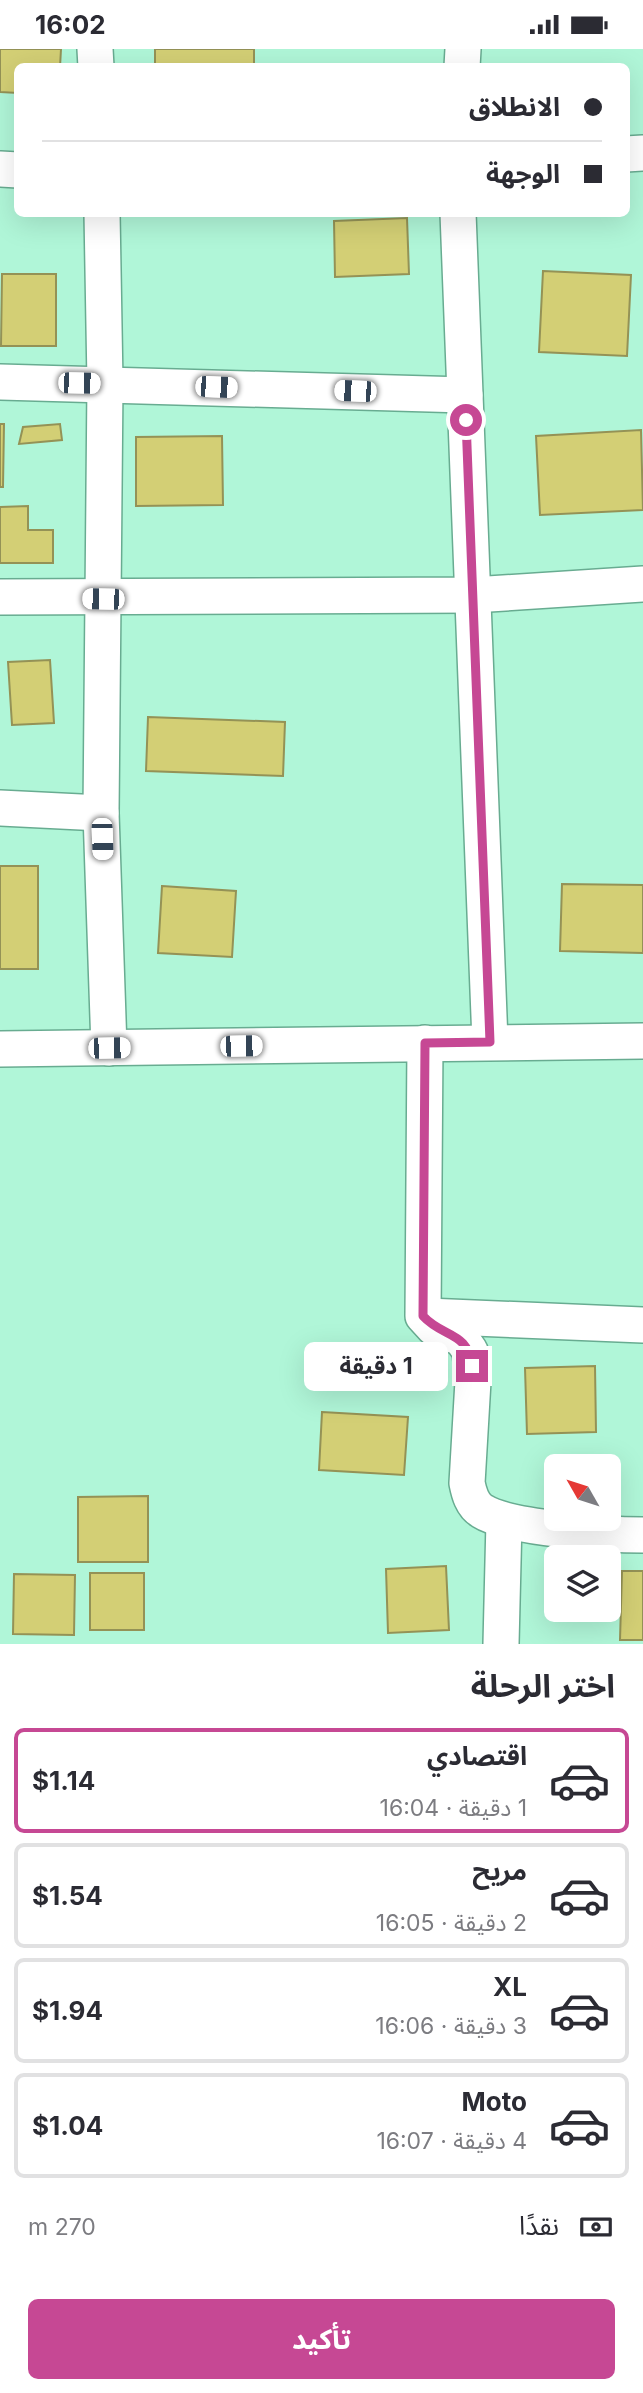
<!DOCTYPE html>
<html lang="ar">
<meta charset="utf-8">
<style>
:root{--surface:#fff;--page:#f7f7f7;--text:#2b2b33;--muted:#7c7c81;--line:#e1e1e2;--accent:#c64894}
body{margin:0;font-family:Inter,"Noto Sans Arabic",sans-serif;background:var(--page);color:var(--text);direction:rtl;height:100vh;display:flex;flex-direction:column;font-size:26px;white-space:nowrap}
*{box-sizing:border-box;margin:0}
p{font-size:23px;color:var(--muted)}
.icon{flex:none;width:38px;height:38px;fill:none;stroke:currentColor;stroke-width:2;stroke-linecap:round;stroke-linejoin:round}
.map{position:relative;height:1595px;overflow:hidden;direction:ltr}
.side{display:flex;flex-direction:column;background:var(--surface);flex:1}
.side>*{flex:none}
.top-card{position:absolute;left:14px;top:14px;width:616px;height:154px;border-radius:10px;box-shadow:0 7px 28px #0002;direction:rtl;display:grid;align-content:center;height:154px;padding:0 28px;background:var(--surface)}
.needle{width:46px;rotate:309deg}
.fabs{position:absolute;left:544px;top:1405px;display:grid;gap:14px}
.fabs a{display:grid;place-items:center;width:77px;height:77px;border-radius:10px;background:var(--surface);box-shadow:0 7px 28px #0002;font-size:35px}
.end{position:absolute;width:32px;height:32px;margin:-16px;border:9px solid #c64894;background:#fff;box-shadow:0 0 0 4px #fff}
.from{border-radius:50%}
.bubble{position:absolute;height:49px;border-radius:10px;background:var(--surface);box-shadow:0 7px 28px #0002;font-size:23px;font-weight:700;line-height:49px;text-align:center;direction:rtl}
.car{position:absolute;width:21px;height:42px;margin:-21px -10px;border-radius:9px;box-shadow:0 0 5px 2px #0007;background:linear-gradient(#fff 24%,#345 0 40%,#fff 0 76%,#345 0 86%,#fff 0)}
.top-card b{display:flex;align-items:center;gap:24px;height:66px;font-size:26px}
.top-card b+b{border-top:2px solid var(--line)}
.top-card i{width:18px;height:18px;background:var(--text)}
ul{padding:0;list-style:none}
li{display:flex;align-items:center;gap:21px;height:105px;margin:0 14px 10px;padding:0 14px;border:4px solid var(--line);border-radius:10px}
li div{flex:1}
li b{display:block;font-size:26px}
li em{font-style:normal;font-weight:700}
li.current{border-color:var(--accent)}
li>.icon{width:63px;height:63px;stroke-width:1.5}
h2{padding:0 28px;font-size:32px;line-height:84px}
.pay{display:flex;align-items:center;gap:18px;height:77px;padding:0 28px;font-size:26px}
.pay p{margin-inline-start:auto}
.action{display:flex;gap:14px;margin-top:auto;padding:14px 28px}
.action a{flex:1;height:80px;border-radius:10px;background:var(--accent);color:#fff;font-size:28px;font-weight:700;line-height:80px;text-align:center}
.status{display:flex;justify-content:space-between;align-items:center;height:49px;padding:0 35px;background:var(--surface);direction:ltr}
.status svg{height:19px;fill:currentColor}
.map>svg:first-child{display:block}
</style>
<div class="status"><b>16:02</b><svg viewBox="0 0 49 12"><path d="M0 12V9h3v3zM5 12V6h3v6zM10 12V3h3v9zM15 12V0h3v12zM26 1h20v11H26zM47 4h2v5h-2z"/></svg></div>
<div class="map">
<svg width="643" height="1595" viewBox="0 0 643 1595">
<rect width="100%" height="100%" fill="#b0f6d8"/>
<!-- building -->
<g fill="#d3cf75" stroke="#949256" stroke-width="2">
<path d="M0 0H61L60 18H18V44L0 43Z"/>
<rect x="155" y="0" width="99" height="18"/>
<path d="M407 169 409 225 335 228 334 172Z"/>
<path d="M543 222 631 226 627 307 539 303Z"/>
<path d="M2 225H56V297H1Z"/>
<path d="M0 375H4L3 438H0Z"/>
<path d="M60 375 62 391 19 395 23 378Z"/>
<path d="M641 381 643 461 540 466 536 387Z"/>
<path d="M222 387 223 456 136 457V388Z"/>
<path d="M28 457V481H53V514H0V458Z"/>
<path d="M50 611 54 674 12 676 8 613Z"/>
<path d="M148 668 285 673 283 727 146 722Z"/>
<rect x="0" y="817" width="38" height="103"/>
<path d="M562 835 643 836V904L560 902Z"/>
<path d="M162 837 236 842 232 908 158 904Z"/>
<path d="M595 1317 596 1383 527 1385 525 1319Z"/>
<path d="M322 1363 408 1368 404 1426 319 1421Z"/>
<path d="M148 1447V1513H78V1448Z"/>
<path d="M446 1517 449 1581 388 1584 386 1520Z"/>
<path d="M622 1522H643V1591H620Z"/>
<rect x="90" y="1524" width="54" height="57"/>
<path d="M14 1525 75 1526 74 1586 13 1585Z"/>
</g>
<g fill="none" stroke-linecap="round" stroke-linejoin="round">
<!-- minor casing -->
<g stroke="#68ac91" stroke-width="38">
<g id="minor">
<path d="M95 0 96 18"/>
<path d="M462 18 463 0"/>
<path d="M626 105 643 104"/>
<path d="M0 120 18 121"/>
<path d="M102 164 105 334 101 764 109 999"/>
<path d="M458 164 490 993"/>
<path d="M0 333 465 346"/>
<path d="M0 548 473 546 643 535"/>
<path d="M0 759 101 764"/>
<path d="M425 994 423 1267 434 1279 461 1289 470 1302 473 1332 467 1434C469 1444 472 1456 482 1462 508 1479 609 1486 643 1486"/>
<path d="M0 1000 643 992"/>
<path d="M427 1267 643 1276"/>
<path d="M501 1595 504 1472"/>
</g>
</g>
<!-- minor -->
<use href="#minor" stroke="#fff" stroke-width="35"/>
</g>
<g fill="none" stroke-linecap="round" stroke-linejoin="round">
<!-- route -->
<path stroke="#c64894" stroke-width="9" d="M466 371 490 993 425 994 423 1267C443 1289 468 1282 472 1317"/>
</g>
</svg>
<div class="fabs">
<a><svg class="needle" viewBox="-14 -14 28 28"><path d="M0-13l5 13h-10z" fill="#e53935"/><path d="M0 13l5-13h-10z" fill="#7c7c81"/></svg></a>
<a><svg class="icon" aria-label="layers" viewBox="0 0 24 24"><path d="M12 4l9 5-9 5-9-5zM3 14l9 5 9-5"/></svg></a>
</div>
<i class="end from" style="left:466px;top:371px"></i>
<i class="end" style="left:472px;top:1317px"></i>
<div class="bubble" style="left:304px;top:1293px;width:144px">1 دقيقة</div>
<i class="car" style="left:79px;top:334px;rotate:91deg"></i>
<i class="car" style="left:216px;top:338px;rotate:92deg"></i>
<i class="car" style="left:355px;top:342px;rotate:272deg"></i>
<i class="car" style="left:103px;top:550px;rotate:271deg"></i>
<i class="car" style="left:102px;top:790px;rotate:178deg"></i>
<i class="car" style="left:241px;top:997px;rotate:89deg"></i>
<i class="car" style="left:109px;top:999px;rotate:89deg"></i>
<div class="top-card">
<b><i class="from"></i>الانطلاق</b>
<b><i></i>الوجهة</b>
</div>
</div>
<section class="side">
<h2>اختر الرحلة</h2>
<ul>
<li class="current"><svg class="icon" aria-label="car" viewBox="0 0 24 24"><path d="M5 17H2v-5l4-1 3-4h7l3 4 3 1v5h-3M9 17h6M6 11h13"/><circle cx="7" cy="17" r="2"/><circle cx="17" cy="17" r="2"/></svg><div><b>اقتصادي</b><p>1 دقيقة · 16:04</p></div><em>$1.14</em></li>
<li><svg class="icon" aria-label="car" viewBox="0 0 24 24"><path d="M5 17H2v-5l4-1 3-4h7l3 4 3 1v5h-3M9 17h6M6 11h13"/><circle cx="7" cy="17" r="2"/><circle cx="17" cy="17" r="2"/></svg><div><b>مريح</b><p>2 دقيقة · 16:05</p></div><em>$1.54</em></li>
<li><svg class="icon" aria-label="car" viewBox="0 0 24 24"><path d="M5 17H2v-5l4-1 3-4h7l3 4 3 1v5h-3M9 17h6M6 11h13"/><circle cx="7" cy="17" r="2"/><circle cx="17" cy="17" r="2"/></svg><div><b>XL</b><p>3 دقيقة · 16:06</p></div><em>$1.94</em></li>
<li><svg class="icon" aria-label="car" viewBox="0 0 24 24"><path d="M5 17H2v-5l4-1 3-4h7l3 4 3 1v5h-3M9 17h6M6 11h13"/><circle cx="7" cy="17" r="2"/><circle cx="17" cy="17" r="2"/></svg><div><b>Moto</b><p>4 دقيقة · 16:07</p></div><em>$1.04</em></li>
</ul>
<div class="pay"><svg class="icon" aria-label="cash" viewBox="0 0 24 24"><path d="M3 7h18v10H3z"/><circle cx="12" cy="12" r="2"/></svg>نقدًا<p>270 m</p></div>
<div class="action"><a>تأكيد</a></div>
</section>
